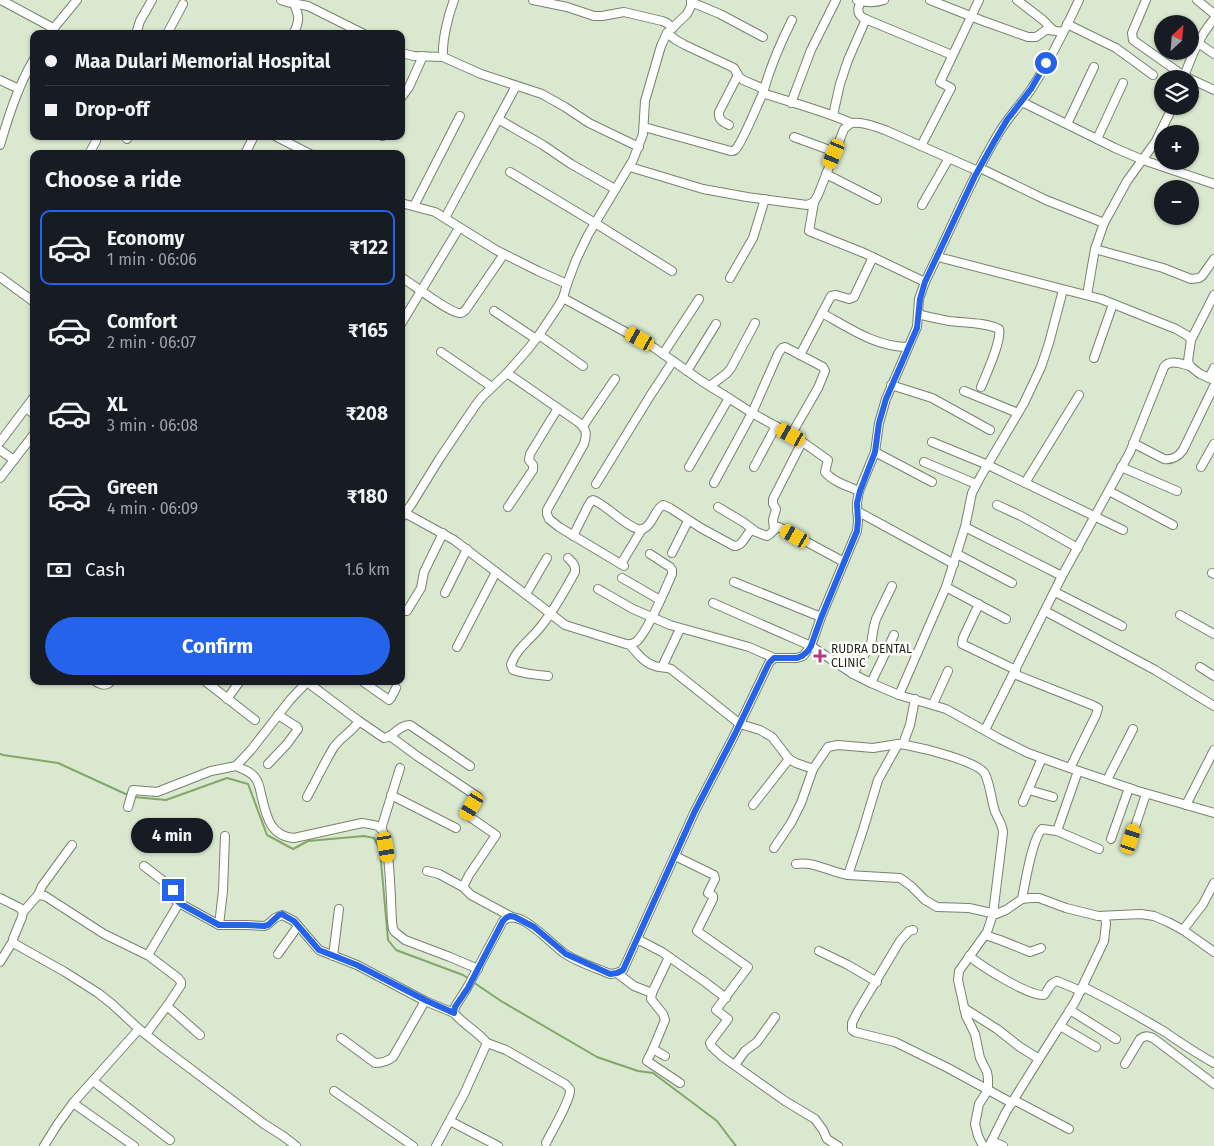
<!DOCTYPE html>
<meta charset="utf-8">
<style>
:root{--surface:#171b24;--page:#20242c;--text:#f1f3f6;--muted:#9ea1a6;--line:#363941;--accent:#2563eb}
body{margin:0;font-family:"Fira Sans",sans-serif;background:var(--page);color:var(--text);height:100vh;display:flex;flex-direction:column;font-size:19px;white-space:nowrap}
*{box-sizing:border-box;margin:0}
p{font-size:16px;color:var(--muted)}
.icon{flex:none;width:28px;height:28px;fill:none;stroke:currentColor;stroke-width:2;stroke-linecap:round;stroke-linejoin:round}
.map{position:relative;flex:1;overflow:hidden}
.details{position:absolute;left:30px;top:150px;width:375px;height:535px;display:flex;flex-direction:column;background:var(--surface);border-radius:10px;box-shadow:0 1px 4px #0004}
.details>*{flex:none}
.banner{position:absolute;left:30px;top:30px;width:375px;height:110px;border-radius:10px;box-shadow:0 1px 4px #0004;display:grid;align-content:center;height:110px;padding:0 15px;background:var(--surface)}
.needle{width:32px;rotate:26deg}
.controls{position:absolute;left:1154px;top:15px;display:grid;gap:10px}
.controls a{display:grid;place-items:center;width:45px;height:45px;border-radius:50%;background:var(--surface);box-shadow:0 1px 4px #0004;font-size:25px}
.end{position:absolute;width:22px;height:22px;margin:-11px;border:6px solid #2563eb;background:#fff;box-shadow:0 0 0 2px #fff}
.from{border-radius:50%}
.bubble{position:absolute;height:35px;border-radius:18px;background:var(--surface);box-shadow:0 1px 4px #0004;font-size:16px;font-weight:700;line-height:35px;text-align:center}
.car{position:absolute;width:15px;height:30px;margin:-15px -8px;border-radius:6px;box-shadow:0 0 4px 1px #0007;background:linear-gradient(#f5c518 24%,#345 0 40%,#f5c518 0 76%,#345 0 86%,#f5c518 0)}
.banner b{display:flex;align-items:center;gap:18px;height:48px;font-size:19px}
.banner b+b{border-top:1px solid var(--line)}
.banner i{width:12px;height:12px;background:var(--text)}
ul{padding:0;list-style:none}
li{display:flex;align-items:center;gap:15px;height:75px;margin:0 10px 8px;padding:0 5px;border:2px solid transparent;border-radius:10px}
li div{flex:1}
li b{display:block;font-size:19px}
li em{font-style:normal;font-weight:700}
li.selected{border-color:var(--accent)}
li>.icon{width:45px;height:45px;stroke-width:1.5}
h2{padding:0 15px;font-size:22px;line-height:60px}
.pay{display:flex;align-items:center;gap:12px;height:55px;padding:0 15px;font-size:19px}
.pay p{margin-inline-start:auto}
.action{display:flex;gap:10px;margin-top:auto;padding:10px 15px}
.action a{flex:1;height:58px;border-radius:30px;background:var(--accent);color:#fff;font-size:20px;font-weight:700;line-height:58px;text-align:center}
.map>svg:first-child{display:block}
</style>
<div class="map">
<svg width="1214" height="1146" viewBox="0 0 1214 1146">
<rect width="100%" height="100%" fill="#d9e8cf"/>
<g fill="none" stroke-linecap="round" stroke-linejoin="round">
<!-- stream -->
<g stroke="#82a768" stroke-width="2">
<path d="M0 754 3 755 58 763 130 796"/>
<path d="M134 797 166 800 227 778 248 784 267 835 293 849 308 841 364 836 374 838 380 850 388 940 396 950 463 975 469 979"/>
<path d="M473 982 501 1001 597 1057 638 1071 653 1073 717 1121 736 1146"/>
</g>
<!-- minor casing -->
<g stroke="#76836d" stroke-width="10">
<g id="minor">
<path d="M1 0 53 28"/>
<path d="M281 0 287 2 308 6 364 34"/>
<path d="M292 0C299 14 301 20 293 34"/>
<path d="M533 0 567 7 594 16H602L624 12 662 21 667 23 673 28"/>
<path d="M857 0C866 3 875 3 884 0"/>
<path d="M930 0 983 21 1028 37H1036L1046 30H1049L1063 32"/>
<path d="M1017 0 1043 20 1052 29"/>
<path d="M1146 0 1132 33 1133 40 1184 76 1214 90"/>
<path d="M1197 0 1214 14"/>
<path d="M861 1C858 8 856 13 863 18L952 55"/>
<path d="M691 2 720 14 763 37"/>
<path d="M1067 24 1116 48 1153 75"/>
<path d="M667 33 676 40 685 45 734 68 739 77 743 80 764 89"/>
<path d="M49 34 77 0"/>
<path d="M136 34 140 21 152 0"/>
<path d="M167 34 183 4"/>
<path d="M1197 42 1214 54"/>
<path d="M401 53 414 56 443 57 481 74 542 94 565 107 589 123 639 147"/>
<path d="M443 57C442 40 448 16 454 0"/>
<path d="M1183 79C1192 56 1198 38 1214 19"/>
<path d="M0 80 19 89"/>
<path d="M763 93C770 67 780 44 792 20"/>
<path d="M401 98 409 87 423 56"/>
<path d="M1022 102 1115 148 1143 160 1214 184"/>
<path d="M791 103 811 50 836 0"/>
<path d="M833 115 840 84 848 60 866 19"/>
<path d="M498 119 543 145 571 164 615 189"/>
<path d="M1067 124 1094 67"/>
<path d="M729 125C723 122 718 120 719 112L738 75"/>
<path d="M644 127 727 150C730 151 732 152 735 150 742 144 758 103 763 93 792 103 822 110 851 123"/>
<path d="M275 136 310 154"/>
<path d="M382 136H383"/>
<path d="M794 137 835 152"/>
<path d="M127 139 128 136"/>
<path d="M1097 139 1123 83"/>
<path d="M0 145C9 115 18 86 34 59"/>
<path d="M921 146 951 88 940 82 979 0"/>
<path d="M89 154 96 141 97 136"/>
<path d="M245 154 254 136"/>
<path d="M630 167 703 189 747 197 807 205 814 202 818 195 844 129 851 123C863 122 873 126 885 130L978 171"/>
<path d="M980 168 1046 200 1104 223"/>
<path d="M510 172 595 223 672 271"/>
<path d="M826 174 877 200"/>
<path d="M814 202 809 231 864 253 925 282"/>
<path d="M401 203 435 212 496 250 538 271 567 284"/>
<path d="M922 205 949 158"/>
<path d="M414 206 460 116"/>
<path d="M445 218 516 86"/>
<path d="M1095 249 1163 268 1191 279 1199 278 1202 276 1214 259"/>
<path d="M938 257 1101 299 1176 329 1188 336 1191 340 1188 361 1190 366 1200 374 1214 380"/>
<path d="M0 277 34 302"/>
<path d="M401 277C411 283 452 315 461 313 465 312 467 308 469 305L504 254"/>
<path d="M730 278 753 238 765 199"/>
<path d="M1087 295 1095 249 1104 223 1127 181 1156 141 1173 106"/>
<path d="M563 298 653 347 703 382 724 395 752 413 797 438 828 460 825 472C833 482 848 486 859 491"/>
<path d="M494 311 536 339"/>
<path d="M822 313C849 328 876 347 908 347"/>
<path d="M918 314C928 317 939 319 949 321 965 323 984 322 999 329 1002 340 986 375 981 387"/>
<path d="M401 324 459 228"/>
<path d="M539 335 583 366"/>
<path d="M1191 340 1214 295"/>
<path d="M441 352 492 387"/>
<path d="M663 354 699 299"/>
<path d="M800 355 831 296 836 295 849 299 854 297 873 257"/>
<path d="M1094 358 1113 304"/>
<path d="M687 371 716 324"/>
<path d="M507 373 578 422C587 429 587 434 584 444L547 510V514L549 519 559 527 624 566"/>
<path d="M1209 378 1214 368"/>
<path d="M891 385 932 398 990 430"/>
<path d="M710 386 727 373 731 368 755 323"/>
<path d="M964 391 1018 413"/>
<path d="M26 408 34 414"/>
<path d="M583 426 615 379"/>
<path d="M0 442 34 397"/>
<path d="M932 442 988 465 1123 530"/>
<path d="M1133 443 1164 459C1173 460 1178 457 1183 450L1214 386"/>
<path d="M0 450 14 460"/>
<path d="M875 452 932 482"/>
<path d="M924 462 976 484"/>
<path d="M689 467 729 398"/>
<path d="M754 467 776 426"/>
<path d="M1121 467 1177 491"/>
<path d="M1201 467 1214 444"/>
<path d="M0 478 34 434"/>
<path d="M714 483 752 413 778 354 782 348 785 347 823 367 825 371 818 388 791 435"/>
<path d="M1025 483 1079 395"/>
<path d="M596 484 650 396 673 361"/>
<path d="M1109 491 1173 525"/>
<path d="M997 505 1021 516 1078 548"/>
<path d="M508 507 533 470V465L529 460 530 454 558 408"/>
<path d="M718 507 743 522 754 530"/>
<path d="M857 511 954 564"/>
<path d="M405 513 454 540 537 603 565 625 626 644C630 645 633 644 637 641 648 631 665 590 672 574V570L670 567 650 554"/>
<path d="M401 518 411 505 440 458 475 406 482 397 507 373 529 348 539 335 559 305 563 298 567 284 576 260 588 235 633 160 643 134 645 101 661 46 667 33 687 14 691 6V0"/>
<path d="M965 527 1062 576"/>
<path d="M774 529 773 520 776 509 773 504V499L802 442"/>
<path d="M573 536 588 506 591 501 593 500C606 504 632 533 643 529 653 525 654 510 663 505L670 508 701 528 734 546C743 546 745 536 751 530L767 536C773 534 773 528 779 527L844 562"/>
<path d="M672 553 688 521"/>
<path d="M957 554 1012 583"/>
<path d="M621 564 642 529"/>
<path d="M1212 573 1214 574"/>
<path d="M622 578 660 600"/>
<path d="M734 582 821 617"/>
<path d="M946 587 1006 619"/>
<path d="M598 589 633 609 670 625 749 647 774 658"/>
<path d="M1055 592 1122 626"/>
<path d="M445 593 467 549"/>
<path d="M526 594 547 558"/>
<path d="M713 603 811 646 853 674 871 683 899 695 946 709 1000 739 1028 753 1064 766 1138 791 1214 813"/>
<path d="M979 604 963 638 962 644 1016 670"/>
<path d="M401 611H407L421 588 424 572 443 533"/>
<path d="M1045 611 1155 670 1214 706"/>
<path d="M1180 615 1214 634"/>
<path d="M630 645C637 653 644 663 655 666 660 668 666 667 671 669L740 724 760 730 772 737 789 759 796 763 813 769"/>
<path d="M457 647 496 572"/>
<path d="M662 667 680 629"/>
<path d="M1200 667 1214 676"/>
<path d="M853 674 871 644 874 626 876 619 892 586"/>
<path d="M1014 674 1092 705 1098 708 1096 715 1070 768"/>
<path d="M548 676C536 675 525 674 513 670L511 665C516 648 532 639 542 625 555 609 565 590 575 572 576 565 572 562 568 558"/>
<path d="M95 681C101 685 106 687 111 681"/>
<path d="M205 681 255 720"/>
<path d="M362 681 389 700 391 698 396 688"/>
<path d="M307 682 359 721 384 738C394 737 398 725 410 725L470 766"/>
<path d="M871 683 894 635"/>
<path d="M899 695 946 587 965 527 972 493 981 476 1024 403 1041 367 1049 343 1063 290"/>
<path d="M227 699 240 681"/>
<path d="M933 704 948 671"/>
<path d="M985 730 1062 576 1130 452 1164 367C1170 359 1181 364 1190 366"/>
<path d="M390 736 417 756 478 797 467 815 496 835 469 875 463 887"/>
<path d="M903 744 910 725 915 699"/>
<path d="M268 764 287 744 298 729 297 727 278 715"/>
<path d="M236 766C243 769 252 772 256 779 259 783 260 789 261 794 266 814 269 836 294 838L362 823C367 824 376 824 381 828 390 838 391 905 392 922L393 929 395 932 405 940 450 957 478 969"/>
<path d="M1107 780 1133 729"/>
<path d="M1029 790 1053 797"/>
<path d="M391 795 456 828"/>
<path d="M307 797C316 781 324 763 334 747 341 737 352 732 359 721"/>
<path d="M1023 802 1042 758"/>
<path d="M753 805 789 759"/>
<path d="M1186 805 1214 750"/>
<path d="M128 807 133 790 157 792 211 771 236 766 251 750 290 700 308 681"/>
<path d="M381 829 400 768"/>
<path d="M1057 831 1078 771"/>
<path d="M1111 839 1129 788"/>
<path d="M1131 839 1146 794"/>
<path d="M774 848 791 823 801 803 813 769 828 747 838 745 873 748 898 744 906 745C922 748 978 761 985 774 990 785 991 797 994 808 996 817 1003 824 1003 833L993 914 987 932 959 971 958 980 966 1016 975 1034 980 1058 987 1072 988 1078V1090L979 1104 975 1124 978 1136 983 1146"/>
<path d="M675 856 714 875 715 879 708 893 713 896V899L697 931 748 967 716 1010 728 1019 710 1043 712 1047 723 1057 785 1101 815 1119 823 1130 827 1139 838 1146"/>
<path d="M796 864C815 861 829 872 848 875L900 878 911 886 925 900 937 907 969 908 996 914 1006 910 1022 899 1031 898H1039L1066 908 1098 916 1141 914 1154 916 1168 922 1183 930 1214 952"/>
<path d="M144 866 171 887 173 889 171 896 174 899 181 904 219 925H246L264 926 267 925 275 918 282 915 294 921 319 950 357 965 425 1001 454 1013"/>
<path d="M427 871 439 874 463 887 471 895 510 916"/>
<path d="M848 875 863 830 878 780 898 744"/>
<path d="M38 895 42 886 72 845"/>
<path d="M0 898 20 908 23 912 22 917 13 939V941L15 944 65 972 98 993 112 1004 139 1029 163 1048 264 1124 283 1136 296 1146"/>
<path d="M1022 899C1025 884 1032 839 1042 829L1057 831 1099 849"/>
<path d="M23 912 38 895 45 896 104 934 149 956 178 978 181 982V985L167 1006 146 1034"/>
<path d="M219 925 223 891 225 836"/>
<path d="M913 930 909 931 900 941 858 1011 852 1023V1030L855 1032 895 1042 948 1068 1012 1103"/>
<path d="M1183 930 1203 904 1214 883"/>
<path d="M985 935 1000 940 1030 952 1041 948"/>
<path d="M637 939 662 952 705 982 726 998"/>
<path d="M819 951 848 965 877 982"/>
<path d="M278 954 298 926"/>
<path d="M148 955 179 903"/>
<path d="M333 956 339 909"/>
<path d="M969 956C983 967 1028 996 1044 995 1049 990 1049 983 1057 981L1081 991"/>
<path d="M0 962 13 941"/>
<path d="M617 973 634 986 652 993"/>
<path d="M1083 987C1111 1000 1138 1016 1165 1032 1181 1043 1197 1054 1214 1063"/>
<path d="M167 1006 200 1035"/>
<path d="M964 1008 997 1029 1020 1047 1039 1059"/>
<path d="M1070 1010 1116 1039"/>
<path d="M1060 1026 1096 1047"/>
<path d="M341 1038 375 1063C382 1063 387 1062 393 1057L425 1001"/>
<path d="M487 1043 506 1050 565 1084C567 1086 569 1087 570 1090 571 1099 551 1133 546 1143"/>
<path d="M653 1049 647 1061 680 1083"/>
<path d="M665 1056 653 1049 665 1020 663 1014 651 999 652 993 669 957"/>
<path d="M1125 1064 1140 1039C1145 1035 1148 1036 1153 1038L1214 1084"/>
<path d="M735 1065 745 1051 757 1042 775 1017"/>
<path d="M93 1081 170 1140"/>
<path d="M334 1091 413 1146"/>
<path d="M1014 1100 1069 1129"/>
<path d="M73 1103 134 1146"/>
<path d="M450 1121 498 1146"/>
<path d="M992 1141 1003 1146"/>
<path d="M44 1146 57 1125 73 1103 139 1029"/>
<path d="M436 1146 464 1094 487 1043C477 1031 464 1025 454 1013L455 1007 467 988 503 921C519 905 553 947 567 955 580 963 596 968 610 974L617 973 623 970 695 811 735 734 769 663 774 658H797L803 656 811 646 821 617 857 531 858 521 857 503 859 491 875 452 879 423 886 399 917 327 919 299 925 282C950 231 971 179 1000 131 1010 115 1022 103 1032 88 1050 60 1065 30 1079 0"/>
<path d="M989 1146 1006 1112 1039 1059 1075 1002 1104 941 1106 924 1105 917"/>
</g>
</g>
<!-- minor -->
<use href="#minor" stroke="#fff" stroke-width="8"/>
</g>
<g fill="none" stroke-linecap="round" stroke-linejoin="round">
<!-- route -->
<path stroke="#2563eb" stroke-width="6" d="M173 890 171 896 181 904 219 925H246L264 926 268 925 279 915 282 914 285 916 294 921 319 950 357 965 425 1000 454 1013 455 1007 468 988 503 921 506 918 510 916 515 917 534 927 566 954 610 974 617 973 623 970 695 811 735 734 769 663 774 658H797L802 656 808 651 811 646 821 618 857 531 858 521 857 503 860 491 875 452 879 423 886 399 917 328 920 299 925 282 975 176 994 142 1007 120 1031 89 1046 63"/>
</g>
<!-- markers -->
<path fill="#b93985" stroke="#fff" stroke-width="2" d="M817.5 648.5h5v5h5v5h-5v5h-5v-5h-5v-5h5z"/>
<g text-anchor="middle" stroke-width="5" stroke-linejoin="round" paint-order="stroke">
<!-- poi labels -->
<g font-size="12" fill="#1f241b" stroke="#fff" text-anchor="start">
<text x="831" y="653">RUDRA DENTAL<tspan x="831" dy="14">CLINIC</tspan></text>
</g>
</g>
</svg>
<div class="controls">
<a><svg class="needle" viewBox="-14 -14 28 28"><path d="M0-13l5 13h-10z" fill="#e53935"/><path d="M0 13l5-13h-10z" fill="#9ea1a6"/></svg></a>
<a><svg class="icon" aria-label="layers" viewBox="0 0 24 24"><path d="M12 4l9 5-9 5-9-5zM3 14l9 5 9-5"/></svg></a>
<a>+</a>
<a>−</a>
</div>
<i class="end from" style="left:1046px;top:63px"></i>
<i class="end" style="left:173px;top:890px"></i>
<div class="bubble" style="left:131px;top:818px;width:82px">4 min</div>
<i class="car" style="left:834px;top:154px;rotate:203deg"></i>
<i class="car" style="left:640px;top:339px;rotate:299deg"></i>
<i class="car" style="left:791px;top:435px;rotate:299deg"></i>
<i class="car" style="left:795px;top:536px;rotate:300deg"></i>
<i class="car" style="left:472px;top:806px;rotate:211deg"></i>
<i class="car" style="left:1131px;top:839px;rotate:18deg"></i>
<i class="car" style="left:386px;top:847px;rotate:170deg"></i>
<div class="banner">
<b><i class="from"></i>Maa Dulari Memorial Hospital</b>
<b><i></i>Drop-off</b>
</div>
<section class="details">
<h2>Choose a ride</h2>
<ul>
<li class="selected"><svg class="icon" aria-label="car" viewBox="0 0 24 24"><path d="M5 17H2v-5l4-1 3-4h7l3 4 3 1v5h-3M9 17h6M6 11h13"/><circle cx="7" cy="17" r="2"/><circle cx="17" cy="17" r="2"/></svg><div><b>Economy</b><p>1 min · 06:06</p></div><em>₹122</em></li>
<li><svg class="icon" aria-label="car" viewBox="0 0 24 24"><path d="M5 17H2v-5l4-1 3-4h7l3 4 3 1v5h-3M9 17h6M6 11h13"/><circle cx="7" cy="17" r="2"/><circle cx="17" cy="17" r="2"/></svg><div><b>Comfort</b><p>2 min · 06:07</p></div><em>₹165</em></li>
<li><svg class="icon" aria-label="car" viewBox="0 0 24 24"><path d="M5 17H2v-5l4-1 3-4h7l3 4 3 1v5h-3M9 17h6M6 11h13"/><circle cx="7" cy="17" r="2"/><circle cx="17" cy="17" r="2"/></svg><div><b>XL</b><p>3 min · 06:08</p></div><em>₹208</em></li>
<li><svg class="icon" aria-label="car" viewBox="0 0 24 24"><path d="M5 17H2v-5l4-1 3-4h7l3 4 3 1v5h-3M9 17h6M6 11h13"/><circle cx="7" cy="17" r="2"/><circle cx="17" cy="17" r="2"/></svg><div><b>Green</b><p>4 min · 06:09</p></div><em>₹180</em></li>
</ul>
<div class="pay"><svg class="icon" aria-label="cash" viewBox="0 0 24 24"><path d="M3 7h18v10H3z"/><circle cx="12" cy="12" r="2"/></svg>Cash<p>1.6 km</p></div>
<div class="action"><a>Confirm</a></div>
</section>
</div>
